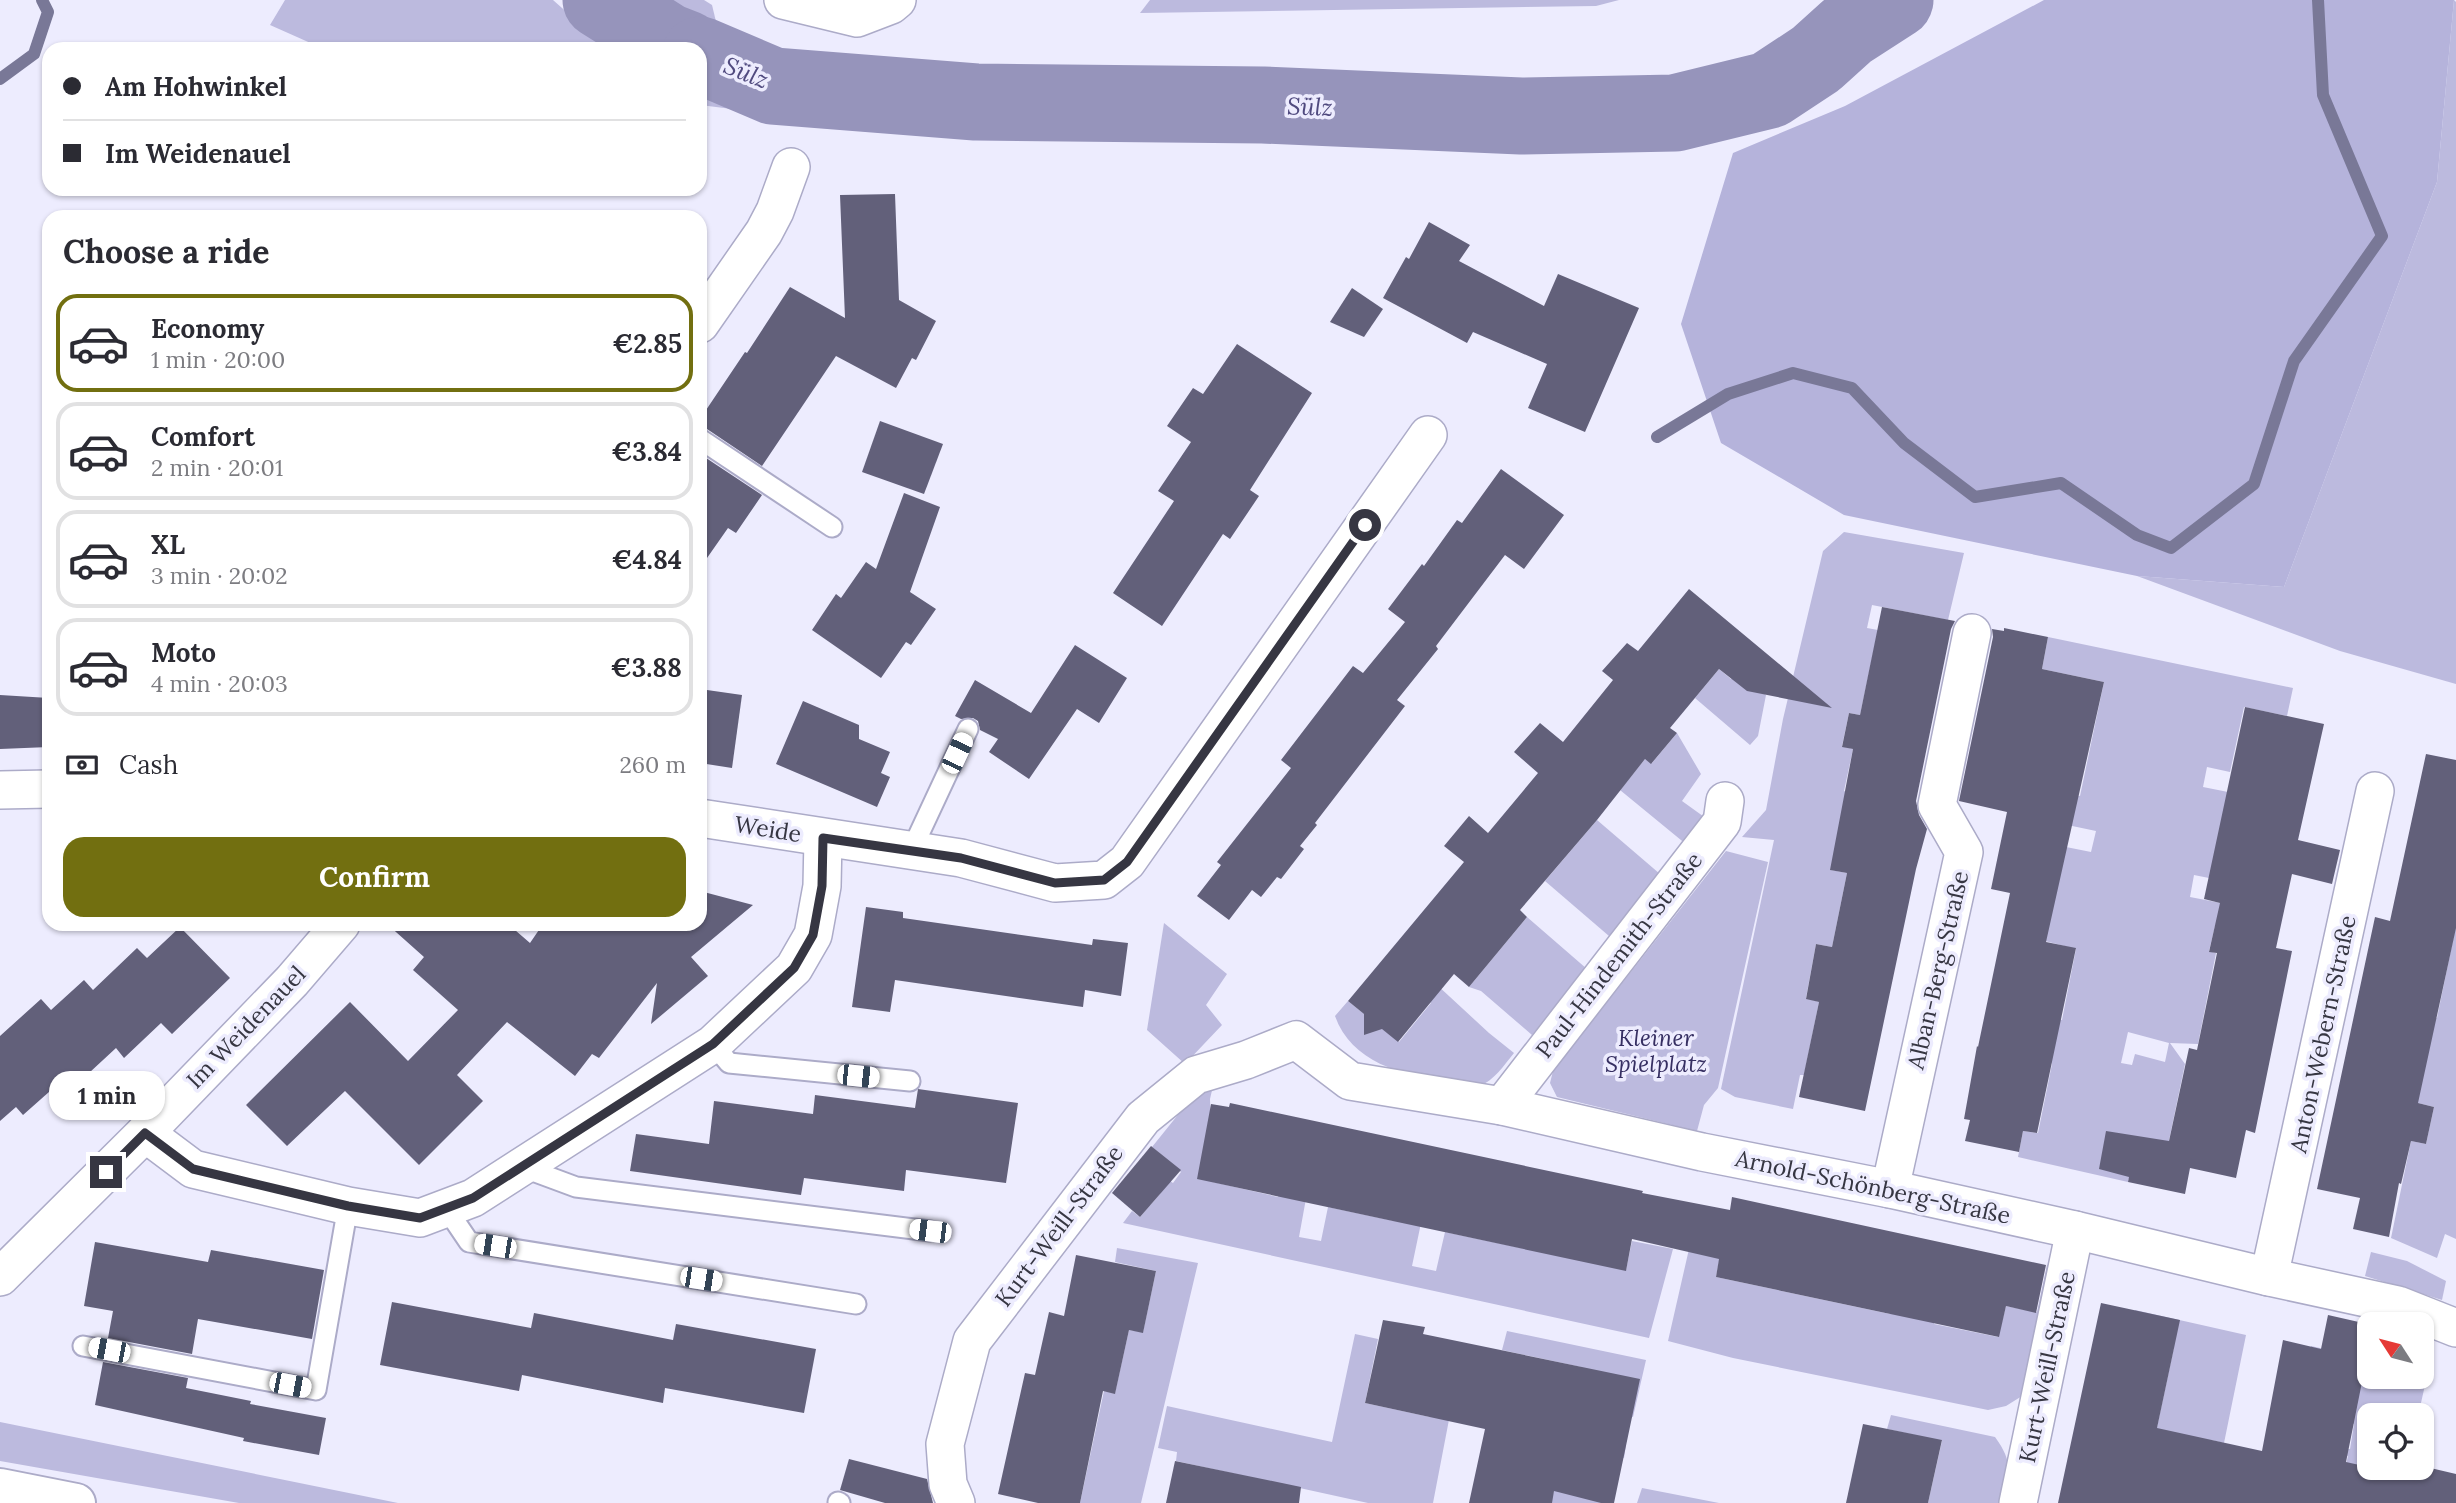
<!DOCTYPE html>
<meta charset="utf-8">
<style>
:root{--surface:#fff;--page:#f7f7f7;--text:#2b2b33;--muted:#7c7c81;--line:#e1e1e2;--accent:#726f10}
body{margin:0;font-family:Lora,serif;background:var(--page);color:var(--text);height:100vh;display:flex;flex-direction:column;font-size:26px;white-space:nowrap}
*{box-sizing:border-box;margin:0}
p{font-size:23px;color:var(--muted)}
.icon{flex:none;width:38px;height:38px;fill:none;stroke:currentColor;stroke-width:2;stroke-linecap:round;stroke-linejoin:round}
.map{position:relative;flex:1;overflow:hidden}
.side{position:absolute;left:42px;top:210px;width:665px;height:721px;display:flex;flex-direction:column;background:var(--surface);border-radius:21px;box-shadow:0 2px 5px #0004}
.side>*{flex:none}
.guide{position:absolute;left:42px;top:42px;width:665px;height:154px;border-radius:21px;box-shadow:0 2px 5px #0004;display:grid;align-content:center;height:154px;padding:0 21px;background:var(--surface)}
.needle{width:46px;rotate:306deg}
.buttons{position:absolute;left:2357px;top:1312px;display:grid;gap:14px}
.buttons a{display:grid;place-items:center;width:77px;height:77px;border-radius:14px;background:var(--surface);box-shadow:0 2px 5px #0004;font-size:35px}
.end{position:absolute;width:32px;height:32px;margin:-16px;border:9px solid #363642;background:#fff;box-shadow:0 0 0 4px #fff}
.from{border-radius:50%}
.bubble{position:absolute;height:49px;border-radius:21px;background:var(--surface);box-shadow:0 2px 5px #0004;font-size:23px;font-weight:800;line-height:49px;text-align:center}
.car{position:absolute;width:21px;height:42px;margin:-21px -10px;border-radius:9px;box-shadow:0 0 5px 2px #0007;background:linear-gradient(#fff 24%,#345 0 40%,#fff 0 76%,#345 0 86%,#fff 0)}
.guide b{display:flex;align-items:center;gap:24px;height:66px;font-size:26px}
.guide b+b{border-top:2px solid var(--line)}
.guide i{width:18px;height:18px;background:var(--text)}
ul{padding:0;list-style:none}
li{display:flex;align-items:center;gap:21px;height:98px;margin:0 14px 10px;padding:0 7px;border:4px solid var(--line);border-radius:21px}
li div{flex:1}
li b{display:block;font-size:26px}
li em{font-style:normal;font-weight:800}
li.selected{border-color:var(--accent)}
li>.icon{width:63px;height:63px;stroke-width:1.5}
h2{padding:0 21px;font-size:32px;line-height:84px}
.pay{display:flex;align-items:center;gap:18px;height:77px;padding:0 21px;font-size:26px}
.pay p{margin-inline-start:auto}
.primary-button{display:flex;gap:14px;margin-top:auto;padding:14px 21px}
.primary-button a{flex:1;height:80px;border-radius:21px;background:var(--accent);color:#fff;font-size:28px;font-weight:800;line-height:80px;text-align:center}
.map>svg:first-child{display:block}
</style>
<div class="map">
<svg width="2456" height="1503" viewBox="0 0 2456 1503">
<rect width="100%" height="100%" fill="#edecfe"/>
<!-- green -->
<g fill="#bcbade" fill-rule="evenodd">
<path d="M285 0H553L580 24 646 49H324L270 25Z"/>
<path d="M664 0H704L712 5 719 34Z"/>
<path d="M1150 0H1619L1596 6 1140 13Z"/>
<path d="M2454 0 2456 2V684L2340 651 2137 576 2284 587 2437 182Z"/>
<path d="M700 70 730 81 740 110 700 105Z"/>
<path d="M1844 532 1964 553 1948 620 1872 605 1867 628 1878 630 1860 715 1849 713 1842 746 1853 749 1844 791 1852 794 1831 870 1847 873 1832 947 1816 944 1806 998 1819 1002 1804 1075H1800L1793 1109 1735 1097 1721 1089 1774 840 1742 837 1766 810 1783 719 1823 551Z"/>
<path d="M2048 637 2293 688 2287 716 2244 707 2230 772 2207 767 2203 787 2273 801 2209 878 2194 875 2190 897 2226 904 2215 926 2209 951 2216 953 2198 1044 2170 1043 2185 1064 2167 1150 2138 1144 2128 1182 2018 1157 2023 1131 2038 1133 2052 1064 2029 1013 2062 1020 2076 949 2045 941 2066 847 2091 852 2096 831 2039 819 2018 782 2080 796 2104 682 2042 669ZM2128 1032 2169 1043 2165 1062 2135 1054 2132 1065 2121 1063Z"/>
<path d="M1719 669 1731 679 1737 672 1766 695 1758 736 1750 745 1695 698Z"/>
<path d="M1677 733 1701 774 1682 801 1707 819 1687 845 1620 790 1645 759 1652 763Z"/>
<path d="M1597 820 1660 874 1609 936 1545 881Z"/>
<path d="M1726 851 1768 862 1718 1088 1704 1105 1697 1131 1557 1097 1550 1083 1553 1071Z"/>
<path d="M2456 913V1239L2445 1234 2437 1258 2391 1238 2411 1141 2426 1144 2434 1107 2418 1103 2416 1014 2437 1018 2454 935Z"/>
<path d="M1527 917 1587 969 1532 1035 1481 991 1469 987Z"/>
<path d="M1164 923 1227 974 1206 1005 1222 1025 1185 1064 1147 1030Z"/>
<path d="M1423 972 1489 1033 1514 1053C1504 1065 1494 1081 1479 1086 1470 1088 1456 1084 1446 1082 1402 1075 1351 1062 1335 1016L1348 1001 1399 1042 1431 1003 1411 987Z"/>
<path d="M1213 1086 1210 1099 1213 1182 1278 1197 1287 1161 1309 1182 1299 1237 1321 1241 1328 1207 1394 1221 1425 1204 1412 1266 1436 1271 1445 1232 1626 1270 1632 1241 1673 1249 1649 1338 1123 1223 1132 1211 1140 1217 1160 1194 1166 1178 1173 1183 1181 1172 1152 1147 1181 1111Z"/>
<path d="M1722 1246 1716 1277 1890 1314 1946 1266 1934 1324 1998 1337 2006 1306 2037 1312 2047 1265H2053L2022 1396 2006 1406 1988 1410 1733 1358 1668 1341 1689 1249Z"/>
<path d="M1117 1248 1198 1263 1141 1503H1080L1104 1391 1115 1393 1129 1330 1143 1332 1156 1271 1115 1262Z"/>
<path d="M2371 1252 2407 1261 2446 1281 2442 1300 2365 1276Z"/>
<path d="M2135 1310 2246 1335 2224 1443 2211 1440 2153 1446 2174 1347 2130 1338Z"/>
<path d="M1507 1331 1646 1360 1633 1417 1614 1412 1607 1441 1626 1445 1624 1458 1605 1453 1601 1503H1551L1581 1367 1502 1350Z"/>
<path d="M1355 1334 1378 1339 1365 1403 1430 1417 1440 1375 1457 1378 1433 1503H1368L1176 1461 1177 1452 1158 1448 1167 1406 1332 1442Z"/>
<path d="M2311 1346 2369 1359 2370 1377H2422V1371L2428 1372 2418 1416H2370V1468H2408L2407 1475 2388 1471 2342 1481 2348 1456 2343 1454 2345 1449H2350L2354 1424 2350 1423 2306 1375Z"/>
<path d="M1891 1415 1995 1437C2014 1463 2009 1473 2004 1503H1928L1942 1441 1887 1429Z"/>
<path d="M0 1422 398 1503H239L0 1461Z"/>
<path d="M1642 1488 1719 1503H1637Z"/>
</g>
<!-- forest -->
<path fill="#b5b3db" d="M2044 0H2454L2437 182 2284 587 2137 576 1844 515 1721 443 1681 324 1733 153 1845 106Z"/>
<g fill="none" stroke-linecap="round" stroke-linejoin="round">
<!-- stream -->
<g stroke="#797897" stroke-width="12">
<path d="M0 79 34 54 48 12 42 0"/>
<path d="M1657 437 1728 394 1793 373 1852 388 1904 443 1975 497 2061 483 2137 535 2171 548 2254 484 2294 361 2382 236 2323 95 2318 0"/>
</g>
<!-- river -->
<g stroke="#9694bb" stroke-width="77">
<path d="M601 0 668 42 686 49"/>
<path d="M700 55 773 86 976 102 1263 105 1521 116 1675 113 1769 90 1816 59 1847 31 1895 0"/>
</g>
</g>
<!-- building -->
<g fill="#62607a">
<path d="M895 194 899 300 936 321 916 360 912 358 896 388 836 356 762 466 707 429 700 427V419L745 352 747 353 790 287 845 318 840 195Z"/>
<path d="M1429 222 1470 245 1459 261 1544 306 1558 274 1639 308 1585 432 1528 408 1547 364 1473 332 1467 343 1383 298 1406 257 1409 259Z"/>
<path d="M1352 288 1383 309 1364 337 1330 322Z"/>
<path d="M1237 344 1312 393 1250 490 1259 496 1230 539 1223 534 1162 626 1113 593 1174 501 1158 491 1191 442 1167 426 1193 388 1203 394Z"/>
<path d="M880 421 943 444 924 494 862 472Z"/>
<path d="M700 454 762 495 736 533 728 528 700 568Z"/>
<path d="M1501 469 1564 515 1524 569 1505 555 1436 646 1438 649 1397 700 1405 706 1315 823 1317 825 1300 846 1304 849 1281 879 1277 877 1261 897 1252 890 1229 920 1197 896 1221 865 1217 862 1291 768 1281 760 1353 666 1363 673 1405 622 1388 609 1422 564 1424 566 1457 520 1462 523Z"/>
<path d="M904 493 940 507 910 592 936 609 911 645 906 642 881 678 812 630 836 594 841 598 866 562 876 569Z"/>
<path d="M1689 589 1832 708 1747 691 1719 669 1670 728 1677 733 1651 764 1645 759 1597 820 1520 910 1527 917 1469 987 1454 974 1398 1042 1382 1029 1364 1035V1014L1348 1001 1464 862 1444 846 1469 816 1488 833 1538 773 1514 752 1540 723 1563 742 1613 680 1602 671 1627 643 1638 651Z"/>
<path d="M1882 607 1955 621 1951 629 1916 801 1919 815 1927 829 1916 869 1865 1111 1799 1097 1819 1002 1806 999 1816 944 1832 947 1847 873 1830 870 1853 749 1842 747 1849 713 1860 715Z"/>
<path d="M2004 628 2048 637 2042 669 2104 682 2046 942 2076 948 2037 1133 2023 1131 2019 1152 1965 1141 1970 1120 1964 1119 1977 1046 1978 1047 2010 893 1991 889 2007 812 1959 801 1993 637 1992 629 2004 631Z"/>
<path d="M1075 645 1127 678 1099 723 1077 709 1029 779 989 752 998 739 980 730 978 721 973 718 961 719 955 716 975 680 1031 713Z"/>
<path d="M700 689 742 695 732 768 700 763Z"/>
<path d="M0 695 49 698V747L0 749Z"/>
<path d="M803 701 859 725V739L890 752 881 773 890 777 877 807 776 764Z"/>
<path d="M2245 707 2324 724 2298 840 2340 850 2332 884 2292 874 2276 948 2292 951 2255 1133 2246 1130 2236 1178 2190 1168 2185 1194 2128 1182 2129 1177 2099 1169 2106 1131 2169 1141 2189 1048 2197 1050 2217 953 2209 952 2220 903 2204 899Z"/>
<path d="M2426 754 2456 760V928L2418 1103 2434 1107 2426 1144 2411 1141 2401 1184 2399 1183 2389 1237 2353 1229 2360 1198 2317 1189 2375 917 2390 921Z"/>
<path d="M700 891 753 905 691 957 708 976 651 1024 657 983 599 1058 592 1054 575 1076 507 1022 457 1075 483 1101 419 1165 345 1091 287 1146 246 1105 350 1002 408 1061 458 1010 413 970 424 957 387 924H508L530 943 543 924H700Z"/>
<path d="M866 907 903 912V918L1092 945 1093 939 1128 943 1121 996 1085 990 1083 1007 895 980 890 1012 852 1007Z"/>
<path d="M180 927 230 978 172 1034 161 1023 124 1058 116 1048 76 1085 67 1076 23 1115 16 1107 0 1121V1036L41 999 51 1010 84 980 93 990 137 948 147 958Z"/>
<path d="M918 1089 1018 1103 1006 1183 906 1170 904 1191 804 1178 801 1195 630 1171 636 1134 709 1144 714 1101 813 1114 815 1095 915 1108Z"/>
<path d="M1230 1103 1643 1191 1642 1193 1730 1210 1732 1197 2046 1265 2036 1313 2006 1306 1999 1337 1716 1277 1719 1259 1632 1239 1626 1271 1197 1179 1211 1104 1229 1107Z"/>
<path d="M1151 1146 1181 1170 1140 1217 1112 1193Z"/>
<path d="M95 1242 208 1262 211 1250 324 1270 312 1339 198 1319 192 1354 108 1338 113 1311 84 1306Z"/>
<path d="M1076 1255 1156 1271 1143 1333 1129 1330 1115 1394 1103 1391 1080 1503H1038L998 1494 1025 1373 1035 1375 1049 1312 1064 1316Z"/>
<path d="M392 1302 531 1328 534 1313 673 1340 676 1324 816 1349 804 1413 665 1388 663 1403 522 1375 519 1391 380 1365Z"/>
<path d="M2101 1303 2180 1320 2157 1428 2262 1451 2283 1340 2321 1349 2328 1315 2372 1325H2370V1342L2346 1462 2422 1479V1466L2456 1474V1503H2058Z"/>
<path d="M1383 1320 1425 1327 1423 1334 1640 1379 1614 1503H1601L1554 1491 1552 1503H1469L1485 1429 1365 1403Z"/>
<path d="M103 1362 188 1378 186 1388 251 1401 250 1404 326 1418 319 1455 243 1441 244 1438 95 1405Z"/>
<path d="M1863 1424 1942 1440 1928 1503H1846Z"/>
<path d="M849 1459 927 1479 933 1503H885L840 1490Z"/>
<path d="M1175 1461 1301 1487 1299 1503H1166Z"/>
</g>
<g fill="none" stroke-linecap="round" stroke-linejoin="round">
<!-- service casing -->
<g stroke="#acabc8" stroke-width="23">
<g id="service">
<path d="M700 439 832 527"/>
<path d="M912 849 968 729"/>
<path d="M713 1044 729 1063 910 1081"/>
<path d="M522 1167 576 1187 930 1231"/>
<path d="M446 1208 469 1242 856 1304"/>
<path d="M83 1346 316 1390 348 1206"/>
<path d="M838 1502 840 1503"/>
</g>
</g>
<!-- minor casing -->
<g stroke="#acabc8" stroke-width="40">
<g id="minor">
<path d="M783 0 857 18 891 5 897 0"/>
<path d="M700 324 764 232 775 211 791 167"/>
<path d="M0 790 49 789"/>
<path d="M700 818 961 858 1055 883 1104 880 1127 862 1428 435"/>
<path d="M1502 1106 1722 822 1725 801"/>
<path d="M145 1133 193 1169 348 1206 420 1218 473 1198 713 1044 794 968 813 935 822 886 823 838"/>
<path d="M1890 1189 1964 852 1937 805 1972 633"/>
<path d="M0 1277 145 1133 292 981 341 924"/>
<path d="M2269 1277 2375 791"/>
<path d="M956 1503 948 1484 945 1444 972 1341 1143 1118 1196 1075 1246 1060 1296 1040 1350 1081 1502 1106 1702 1152 1890 1189 2075 1230 2269 1277 2398 1305 2456 1328"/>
<path d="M2018 1503 2075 1230"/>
</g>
</g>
<!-- secondary casing -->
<g stroke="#acabc8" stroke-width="42">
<path id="secondary" d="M0 1488 76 1503"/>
</g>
<!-- service -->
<use href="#service" stroke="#fff" stroke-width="19"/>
<!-- minor -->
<use href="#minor" stroke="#fff" stroke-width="37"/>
<!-- secondary -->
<use href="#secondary" stroke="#fff" stroke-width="38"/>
</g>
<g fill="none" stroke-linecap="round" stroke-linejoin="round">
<!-- route -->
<path stroke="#363642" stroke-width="9" d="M106 1172 145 1133 193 1169 348 1206 420 1218 473 1198 713 1044 794 968 813 935 822 886 823 838 961 858 1055 883 1104 880 1127 862 1365 525"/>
</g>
<g text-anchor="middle" stroke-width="7" stroke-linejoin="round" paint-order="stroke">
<!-- street labels -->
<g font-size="23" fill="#363642" stroke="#edecfe">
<text transform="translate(768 829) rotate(9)" y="8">Weide</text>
<text transform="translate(1619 955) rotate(-52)" y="8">Paul-Hindemith-Straße</text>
<text transform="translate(1938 970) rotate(-77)" y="8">Alban-Berg-Straße</text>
<text transform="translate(246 1027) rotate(-46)" y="8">Im Weidenauel</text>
<text transform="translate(2323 1034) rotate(-78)" y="8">Anton-Webern-Straße</text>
<text transform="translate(1873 1187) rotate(12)" y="8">Arnold-Schönberg-Straße</text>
<text transform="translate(1059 1226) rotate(-53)" y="8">Kurt-Weill-Straße</text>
<text transform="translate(2047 1367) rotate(-78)" y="8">Kurt-Weill-Straße</text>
</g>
<!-- park labels -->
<g font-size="23" font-style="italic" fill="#362f62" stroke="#edecfe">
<text x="1656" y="1046">Kleiner<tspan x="1656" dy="26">Spielplatz</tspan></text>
</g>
<!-- water labels -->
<g font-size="24" font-style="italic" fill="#504a7f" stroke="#edecfe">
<text transform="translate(746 73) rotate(22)" y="8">Sülz</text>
<text transform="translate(1310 107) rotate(2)" y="8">Sülz</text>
</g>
</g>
</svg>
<div class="buttons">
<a><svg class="needle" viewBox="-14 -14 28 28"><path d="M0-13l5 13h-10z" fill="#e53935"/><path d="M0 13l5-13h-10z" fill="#7c7c81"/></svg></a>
<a><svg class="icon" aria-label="locate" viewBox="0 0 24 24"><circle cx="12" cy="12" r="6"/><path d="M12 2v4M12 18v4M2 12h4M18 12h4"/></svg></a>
</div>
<i class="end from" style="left:1365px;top:525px"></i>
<i class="end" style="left:106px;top:1172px"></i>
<div class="bubble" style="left:49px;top:1071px;width:116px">1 min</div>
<i class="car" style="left:957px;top:753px;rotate:25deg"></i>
<i class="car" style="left:858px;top:1076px;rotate:96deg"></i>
<i class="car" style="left:930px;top:1231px;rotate:277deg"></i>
<i class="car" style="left:495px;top:1246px;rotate:279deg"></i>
<i class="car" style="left:701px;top:1279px;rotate:99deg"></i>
<i class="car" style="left:109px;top:1350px;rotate:281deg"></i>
<i class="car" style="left:290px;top:1385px;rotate:101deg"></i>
<div class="guide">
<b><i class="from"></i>Am Hohwinkel</b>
<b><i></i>Im Weidenauel</b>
</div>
<section class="side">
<h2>Choose a ride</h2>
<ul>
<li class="selected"><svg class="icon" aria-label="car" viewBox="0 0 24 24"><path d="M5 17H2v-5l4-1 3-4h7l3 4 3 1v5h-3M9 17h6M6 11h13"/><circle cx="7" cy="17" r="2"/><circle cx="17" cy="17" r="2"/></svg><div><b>Economy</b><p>1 min · 20:00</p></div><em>€2.85</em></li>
<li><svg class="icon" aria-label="car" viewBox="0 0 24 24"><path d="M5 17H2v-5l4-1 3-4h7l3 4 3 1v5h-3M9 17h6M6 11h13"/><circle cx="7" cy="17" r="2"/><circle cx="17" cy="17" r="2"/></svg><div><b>Comfort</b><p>2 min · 20:01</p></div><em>€3.84</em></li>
<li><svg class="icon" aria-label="car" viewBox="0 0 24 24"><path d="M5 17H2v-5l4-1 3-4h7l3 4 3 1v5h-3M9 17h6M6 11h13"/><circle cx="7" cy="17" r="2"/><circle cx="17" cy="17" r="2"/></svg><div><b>XL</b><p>3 min · 20:02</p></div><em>€4.84</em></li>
<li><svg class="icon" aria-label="car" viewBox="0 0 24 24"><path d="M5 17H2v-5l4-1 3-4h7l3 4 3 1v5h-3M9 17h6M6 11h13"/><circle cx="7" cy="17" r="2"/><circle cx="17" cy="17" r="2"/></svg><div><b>Moto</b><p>4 min · 20:03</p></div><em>€3.88</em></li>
</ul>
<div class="pay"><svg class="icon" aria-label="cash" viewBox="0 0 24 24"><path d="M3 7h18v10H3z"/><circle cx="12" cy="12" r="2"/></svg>Cash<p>260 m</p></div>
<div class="primary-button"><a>Confirm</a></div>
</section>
</div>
